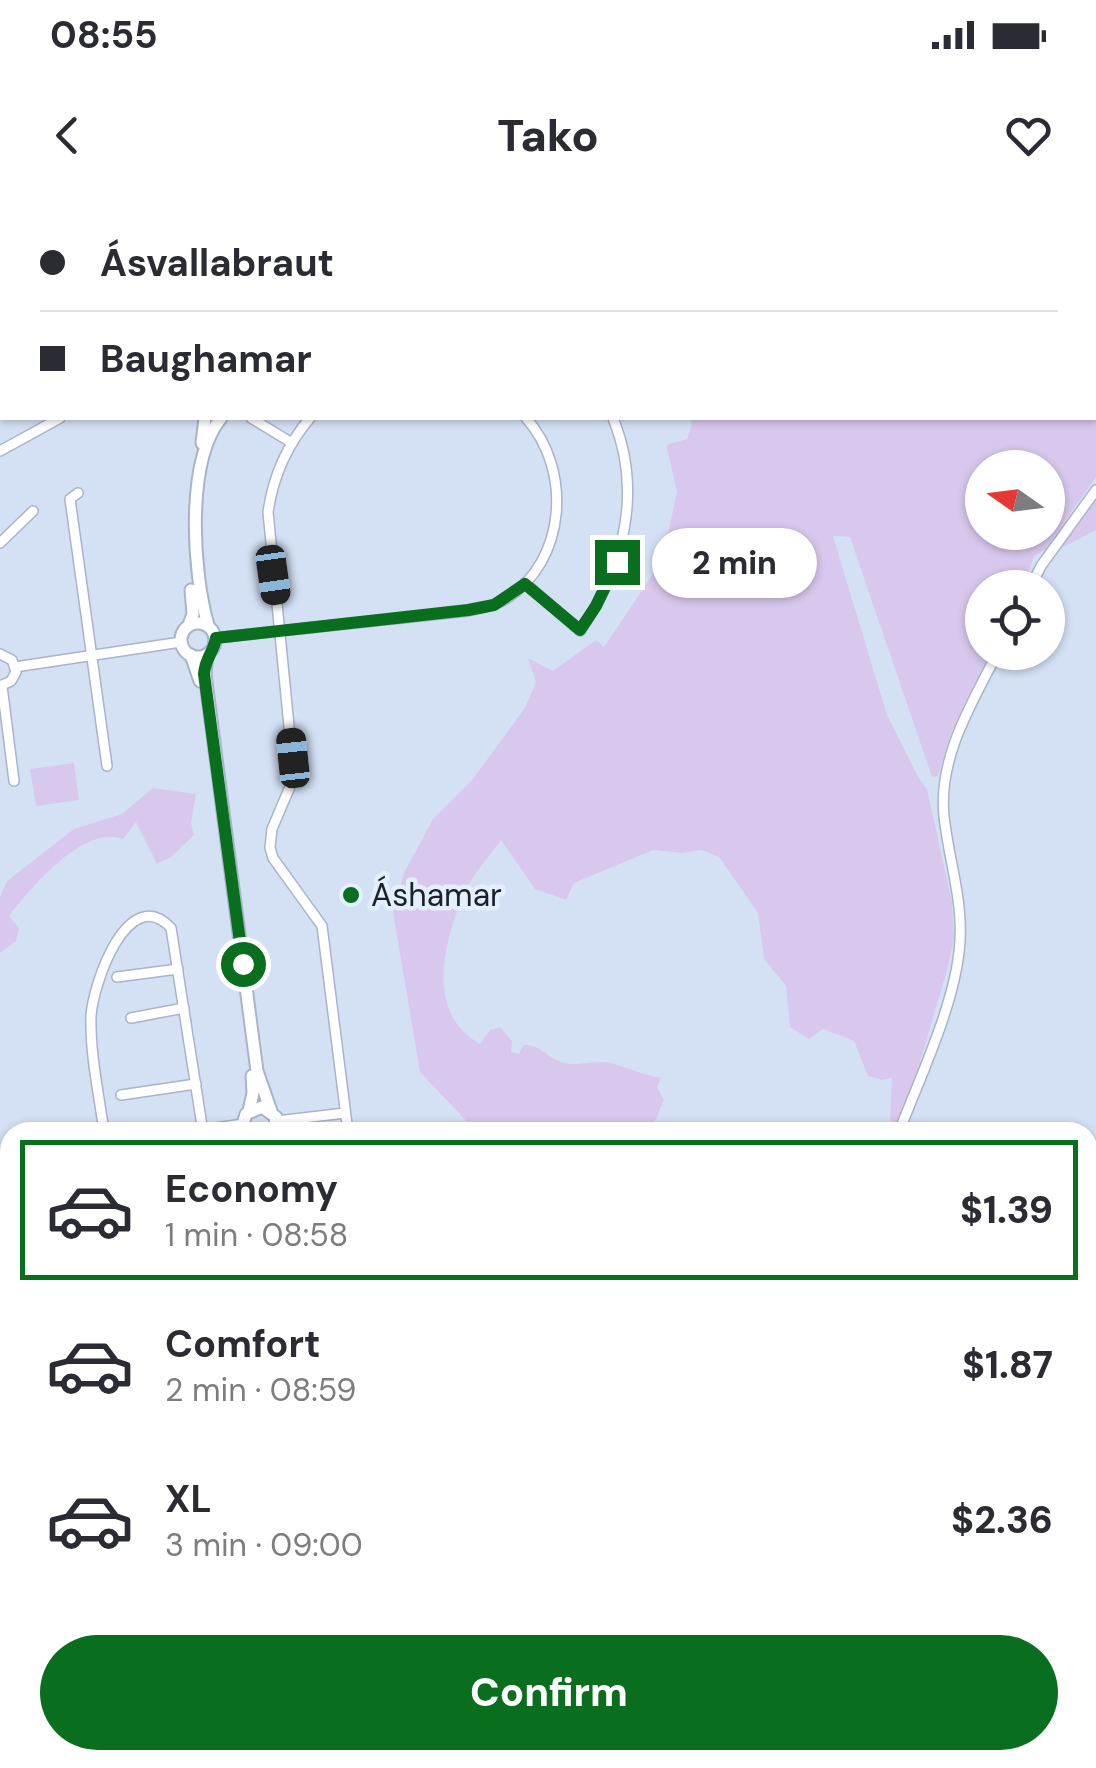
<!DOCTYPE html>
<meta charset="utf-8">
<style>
:root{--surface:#fff;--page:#f7f7f7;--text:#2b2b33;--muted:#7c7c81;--line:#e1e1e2;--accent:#096e1d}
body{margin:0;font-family:"DM Sans",sans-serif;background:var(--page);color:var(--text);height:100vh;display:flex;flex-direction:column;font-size:38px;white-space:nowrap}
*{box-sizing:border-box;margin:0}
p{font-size:32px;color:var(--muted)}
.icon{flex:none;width:55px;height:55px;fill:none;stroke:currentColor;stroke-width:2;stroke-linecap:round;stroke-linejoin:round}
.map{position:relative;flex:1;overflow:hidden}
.drawer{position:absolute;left:0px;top:922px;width:1098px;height:648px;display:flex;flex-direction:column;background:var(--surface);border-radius:30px 30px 0 0;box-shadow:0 2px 8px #0004}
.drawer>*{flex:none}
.hud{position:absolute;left:0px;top:0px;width:1098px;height:220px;box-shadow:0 2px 8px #0004;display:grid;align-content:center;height:220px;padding:0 40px;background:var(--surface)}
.needle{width:65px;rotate:284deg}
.fabs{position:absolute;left:965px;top:250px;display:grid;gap:20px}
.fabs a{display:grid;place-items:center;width:100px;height:100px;border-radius:50%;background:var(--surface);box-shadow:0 2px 8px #0004;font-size:50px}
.end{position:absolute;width:45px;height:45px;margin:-22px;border:12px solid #096e1d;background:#fff;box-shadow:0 0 0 5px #fff}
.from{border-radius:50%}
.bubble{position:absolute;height:70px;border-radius:35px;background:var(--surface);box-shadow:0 2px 8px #0004;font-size:32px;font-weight:800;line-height:70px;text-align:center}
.car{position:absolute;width:30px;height:60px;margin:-30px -15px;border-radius:12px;box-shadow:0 0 8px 2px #0007;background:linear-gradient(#222 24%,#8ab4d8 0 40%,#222 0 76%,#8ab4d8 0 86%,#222 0)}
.hud b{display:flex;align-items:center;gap:35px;height:95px;font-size:38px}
.hud b+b{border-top:2px solid var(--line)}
.hud i{width:25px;height:25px;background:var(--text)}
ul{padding:18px 0 0;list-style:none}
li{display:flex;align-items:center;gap:30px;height:140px;margin:0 20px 15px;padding:0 20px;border:5px solid transparent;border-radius:0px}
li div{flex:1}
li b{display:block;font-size:38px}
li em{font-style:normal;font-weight:800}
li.selected{border-color:var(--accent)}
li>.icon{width:90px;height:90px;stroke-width:1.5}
.action{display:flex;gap:20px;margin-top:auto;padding:20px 40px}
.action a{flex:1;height:115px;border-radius:60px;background:var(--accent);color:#fff;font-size:40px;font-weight:800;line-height:115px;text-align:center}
.status{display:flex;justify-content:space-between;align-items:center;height:70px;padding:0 50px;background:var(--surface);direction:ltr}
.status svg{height:28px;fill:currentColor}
header{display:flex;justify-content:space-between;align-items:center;height:130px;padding:0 40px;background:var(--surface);font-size:45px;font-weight:800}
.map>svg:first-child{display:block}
</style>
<div class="status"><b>08:55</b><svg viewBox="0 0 49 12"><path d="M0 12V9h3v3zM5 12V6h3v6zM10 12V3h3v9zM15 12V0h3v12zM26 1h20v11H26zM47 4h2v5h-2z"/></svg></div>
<header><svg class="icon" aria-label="back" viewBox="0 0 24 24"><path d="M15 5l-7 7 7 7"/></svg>Tako<svg class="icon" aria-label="heart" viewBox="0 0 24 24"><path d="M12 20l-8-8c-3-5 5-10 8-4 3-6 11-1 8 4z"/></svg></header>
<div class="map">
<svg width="1096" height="1568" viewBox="0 0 1096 1568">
<rect width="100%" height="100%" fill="#d4e1f5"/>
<!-- green -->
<g fill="#d9c8ee" fill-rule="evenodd">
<path d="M252 0H1096V277L1045 350 1034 356 1023 387 982 388V452L990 453 949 539 938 576 932 577 850 337 833 336 887 515 918 577 927 589 952 702 954 737 948 767 918 869 897 926 890 920 892 878 882 880 868 876 854 841 823 829 809 839 790 827 786 786 764 759 758 713 719 657 702 650 682 653 653 650 574 683 566 700 535 689 501 640C488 658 470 678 462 698 443 747 426 813 480 844L490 830 500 827 512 841 511 852 519 854 523 845C539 844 545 855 559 861 578 869 595 858 615 864 631 869 644 875 661 878L657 887 664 900 654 923 659 932H477L420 872 393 712 404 673 433 619 472 580 525 508 536 482 528 458 553 471 596 440 604 447 663 359 677 291 666 245 687 239 692 225 690 218H1095V2ZM982 268H1048V332H982Z"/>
<path d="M1096 296V330L1056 351Z"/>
<path d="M74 563 79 600 36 606 30 569Z"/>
<path d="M153 588 196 594 191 623 194 635 171 657 157 664 136 622 123 639C82 625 31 688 9 716L19 728 16 741 0 753V697L7 681 74 629 122 614Z"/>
<path d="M294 1560H346L347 1568H293Z"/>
<path d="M404 1560H461V1568H406Z"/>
</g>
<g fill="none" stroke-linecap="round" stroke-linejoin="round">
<!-- stream -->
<path stroke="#71c4d7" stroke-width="2.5" d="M293 2 294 0"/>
<!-- minor casing -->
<g stroke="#a8b4c7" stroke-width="12">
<g id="minor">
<path d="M0 72 2 71"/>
<path d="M0 159 2 158"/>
<path d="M251 218 292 243"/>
<path d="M310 218C288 244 273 277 268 312L293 567 292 582 272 629 270 648 273 658 322 726 348 932"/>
<path d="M0 251 60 218"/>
<path d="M78 293 70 299 107 566"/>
<path d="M0 343 33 311"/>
<path d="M525 383 580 431C624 367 643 292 613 218"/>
<path d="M1030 388 1041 366 1096 290"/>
<path d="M215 438 468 411C481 408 495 406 506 399 567 361 572 269 526 218"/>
<path d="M0 454 12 460 16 472 11 481 0 486"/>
<path d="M15 467 181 442"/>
<path d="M2 486 14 581"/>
<path d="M117 777 178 769"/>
<path d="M131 818 184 808"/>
<path d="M121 895 196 884"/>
<path d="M277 921 345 913"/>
<path d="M104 932C99 894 90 855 91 816 93 784 128 682 171 728L203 932"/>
<path d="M188 932 243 924"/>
<path d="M899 932C919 880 953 808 959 752 965 705 949 663 944 616 938 557 972 503 998 452"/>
<path d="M0 1428 10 1429"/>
<path d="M94 1561 254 1562"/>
<path d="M901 1568 902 1560"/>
</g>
</g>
<!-- major casing -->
<g stroke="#a8b4c7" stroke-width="15">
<g id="major">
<path d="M514 2 515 0"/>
<path d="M202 243 205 218"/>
<circle cx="198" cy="440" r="17"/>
<path d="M189 425 193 414 191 390"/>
<path d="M208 425C193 374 185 262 221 218"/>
<path d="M191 455 200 481"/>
<path d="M207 455 205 474 257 871 271 911"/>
<path d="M249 911 253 893 252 876"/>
<path d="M246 932 243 924 246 914 262 907 276 917 274 932"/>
<path d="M287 1560V1568"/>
<path d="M254 1568 255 1560"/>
</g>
</g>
<!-- minor -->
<use href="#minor" stroke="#fff" stroke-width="9"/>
<!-- major -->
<use href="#major" stroke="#fff" stroke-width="11"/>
</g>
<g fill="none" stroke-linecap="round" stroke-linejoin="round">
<!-- route -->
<path stroke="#096e1d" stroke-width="12" d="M243 764 204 474C205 459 214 451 216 438L468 410 494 405 525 384 580 430 596 406 617 362"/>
</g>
<!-- markers -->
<circle fill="#096e1d" stroke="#e3eefe" stroke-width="4" cx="351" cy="695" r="10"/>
<g text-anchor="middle" stroke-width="9" stroke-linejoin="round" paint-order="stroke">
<!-- poi labels -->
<g font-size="32" fill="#1c2027" stroke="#e3eefe" text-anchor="start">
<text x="371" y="706">Áshamar</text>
</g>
</g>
</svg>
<div class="fabs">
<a><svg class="needle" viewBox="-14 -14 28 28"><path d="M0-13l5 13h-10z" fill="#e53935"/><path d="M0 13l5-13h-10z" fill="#7c7c81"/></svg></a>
<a><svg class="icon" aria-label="locate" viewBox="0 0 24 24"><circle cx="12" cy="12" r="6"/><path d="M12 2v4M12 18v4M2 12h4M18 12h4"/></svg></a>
</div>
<i class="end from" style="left:243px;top:764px"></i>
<i class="end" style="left:617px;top:362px"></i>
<div class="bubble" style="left:652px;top:328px;width:165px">2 min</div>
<i class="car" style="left:273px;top:375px;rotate:172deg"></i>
<i class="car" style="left:293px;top:558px;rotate:354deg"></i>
<div class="hud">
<b><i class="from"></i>Ásvallabraut</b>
<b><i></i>Baughamar</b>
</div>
<section class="drawer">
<ul>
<li class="selected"><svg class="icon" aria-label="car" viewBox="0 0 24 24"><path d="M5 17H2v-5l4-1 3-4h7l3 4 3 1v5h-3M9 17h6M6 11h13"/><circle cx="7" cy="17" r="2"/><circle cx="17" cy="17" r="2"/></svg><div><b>Economy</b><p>1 min · 08:58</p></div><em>$1.39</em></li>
<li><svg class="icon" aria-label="car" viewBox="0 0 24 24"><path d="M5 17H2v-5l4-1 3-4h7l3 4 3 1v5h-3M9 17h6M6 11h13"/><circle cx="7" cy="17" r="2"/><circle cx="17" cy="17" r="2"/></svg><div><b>Comfort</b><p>2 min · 08:59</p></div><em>$1.87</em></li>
<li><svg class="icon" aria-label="car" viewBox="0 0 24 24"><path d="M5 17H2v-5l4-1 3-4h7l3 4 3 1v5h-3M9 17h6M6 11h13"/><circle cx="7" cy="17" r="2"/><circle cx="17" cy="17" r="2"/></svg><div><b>XL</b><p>3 min · 09:00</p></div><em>$2.36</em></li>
</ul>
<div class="action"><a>Confirm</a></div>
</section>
</div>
